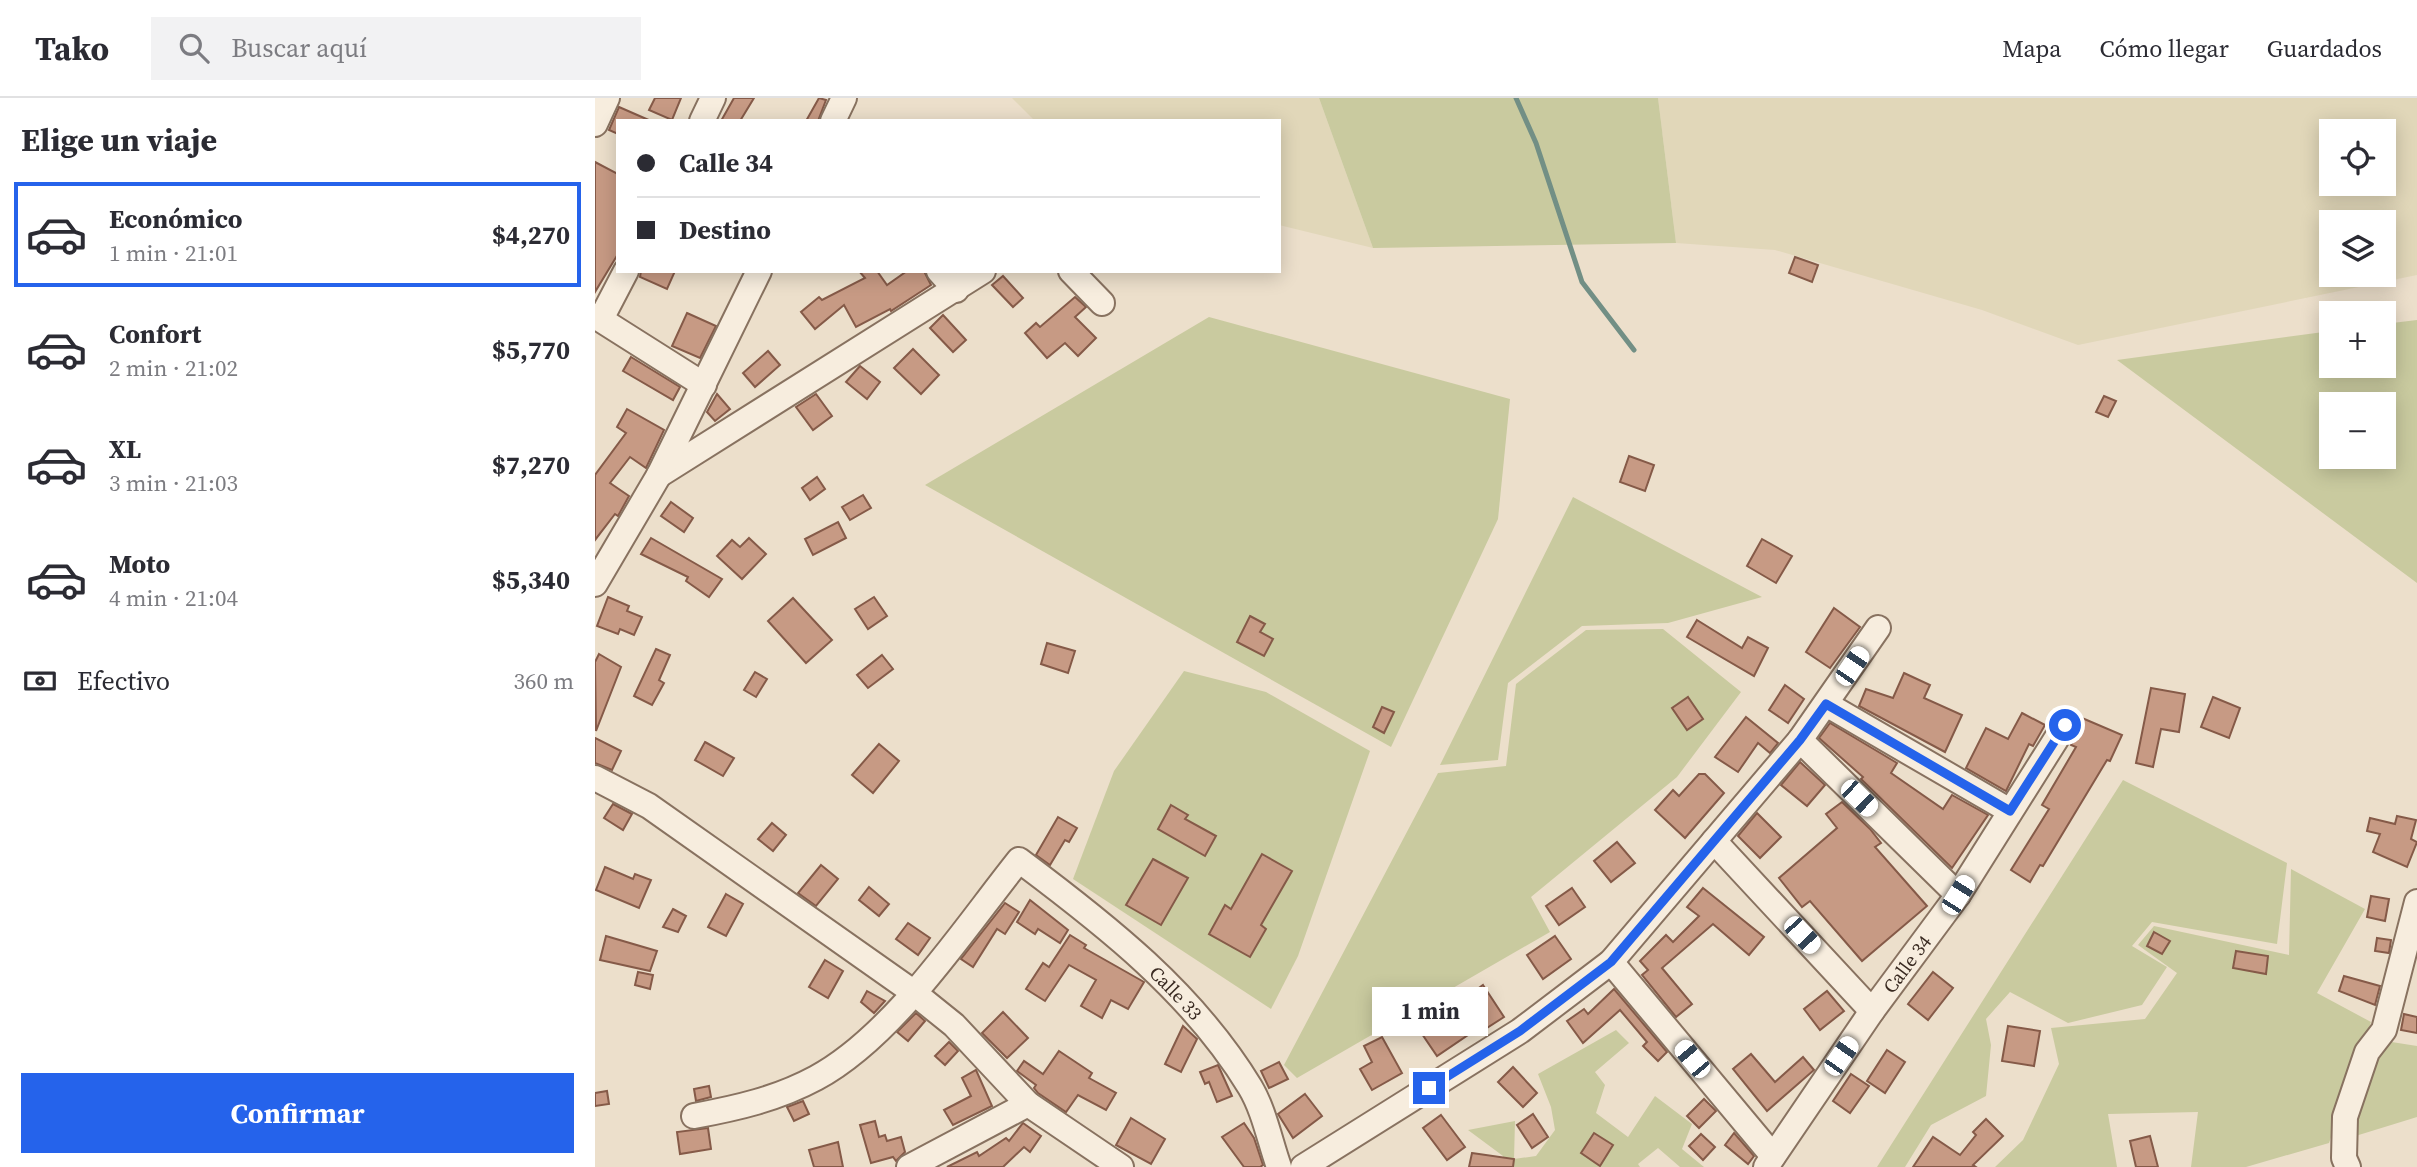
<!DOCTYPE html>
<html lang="es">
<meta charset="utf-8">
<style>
:root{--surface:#fff;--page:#f2f2f3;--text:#2b2b33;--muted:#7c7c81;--line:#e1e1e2;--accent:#2563eb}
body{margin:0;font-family:"Source Serif 4",serif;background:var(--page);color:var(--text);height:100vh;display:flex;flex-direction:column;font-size:26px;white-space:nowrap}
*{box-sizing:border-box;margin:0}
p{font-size:23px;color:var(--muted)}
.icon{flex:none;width:38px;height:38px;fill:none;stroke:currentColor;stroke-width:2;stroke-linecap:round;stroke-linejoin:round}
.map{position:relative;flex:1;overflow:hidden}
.details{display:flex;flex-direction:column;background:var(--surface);width:595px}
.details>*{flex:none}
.hud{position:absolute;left:21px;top:21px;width:665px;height:154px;border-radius:0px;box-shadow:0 4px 18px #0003;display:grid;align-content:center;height:154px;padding:0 21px;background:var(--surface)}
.buttons{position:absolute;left:1724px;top:21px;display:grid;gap:14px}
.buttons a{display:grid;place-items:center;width:77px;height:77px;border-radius:0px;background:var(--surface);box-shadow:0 4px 18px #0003;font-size:35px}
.end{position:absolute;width:32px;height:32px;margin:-16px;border:9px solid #2563eb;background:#fff;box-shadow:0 0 0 4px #fff}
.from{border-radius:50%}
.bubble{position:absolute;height:49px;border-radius:0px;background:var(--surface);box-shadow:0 4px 18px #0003;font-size:23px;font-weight:700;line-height:49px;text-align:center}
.car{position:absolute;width:21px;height:42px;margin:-21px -10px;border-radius:9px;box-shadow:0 0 5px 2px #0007;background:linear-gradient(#fff 24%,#345 0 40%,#fff 0 76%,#345 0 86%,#fff 0)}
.hud b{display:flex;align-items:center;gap:24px;height:66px;font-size:26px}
.hud b+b{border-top:2px solid var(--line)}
.hud i{width:18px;height:18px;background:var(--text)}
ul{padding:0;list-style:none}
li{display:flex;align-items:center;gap:21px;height:105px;margin:0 14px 10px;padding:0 7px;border:4px solid transparent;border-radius:0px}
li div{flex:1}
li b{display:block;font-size:26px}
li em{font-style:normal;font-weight:700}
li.active{border-color:var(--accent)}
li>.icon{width:63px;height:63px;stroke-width:1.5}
h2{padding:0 21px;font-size:32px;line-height:84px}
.pay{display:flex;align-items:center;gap:18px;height:77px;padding:0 21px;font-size:26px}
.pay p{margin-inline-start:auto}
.button{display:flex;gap:14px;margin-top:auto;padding:14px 21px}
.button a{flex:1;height:80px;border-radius:0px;background:var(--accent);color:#fff;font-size:28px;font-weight:700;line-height:80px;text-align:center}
header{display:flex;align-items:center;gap:42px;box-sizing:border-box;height:98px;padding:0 35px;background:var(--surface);border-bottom:2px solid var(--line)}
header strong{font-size:33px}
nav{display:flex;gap:38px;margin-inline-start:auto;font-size:24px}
.search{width:490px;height:63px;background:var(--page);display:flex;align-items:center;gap:18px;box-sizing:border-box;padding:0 24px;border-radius:0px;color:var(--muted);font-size:26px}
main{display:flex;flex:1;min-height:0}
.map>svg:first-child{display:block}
</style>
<header>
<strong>Tako</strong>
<div class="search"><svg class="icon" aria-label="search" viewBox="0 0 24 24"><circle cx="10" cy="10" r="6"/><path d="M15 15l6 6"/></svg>Buscar aquí</div>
<nav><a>Mapa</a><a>Cómo llegar</a><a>Guardados</a></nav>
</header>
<main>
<section class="details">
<h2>Elige un viaje</h2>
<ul>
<li class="active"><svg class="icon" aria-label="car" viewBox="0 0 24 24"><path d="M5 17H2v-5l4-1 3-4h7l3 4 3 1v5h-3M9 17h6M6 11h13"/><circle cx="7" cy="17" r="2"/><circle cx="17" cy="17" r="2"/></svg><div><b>Económico</b><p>1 min · 21:01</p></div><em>$4,270</em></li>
<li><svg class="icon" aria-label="car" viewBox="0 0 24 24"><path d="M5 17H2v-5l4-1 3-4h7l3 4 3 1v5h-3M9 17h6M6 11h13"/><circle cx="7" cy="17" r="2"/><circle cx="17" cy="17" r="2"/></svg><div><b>Confort</b><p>2 min · 21:02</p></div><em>$5,770</em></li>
<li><svg class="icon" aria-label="car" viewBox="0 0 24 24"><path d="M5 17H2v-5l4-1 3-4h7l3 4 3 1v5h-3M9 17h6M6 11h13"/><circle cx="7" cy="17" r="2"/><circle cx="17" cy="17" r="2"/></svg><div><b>XL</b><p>3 min · 21:03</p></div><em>$7,270</em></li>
<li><svg class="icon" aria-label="car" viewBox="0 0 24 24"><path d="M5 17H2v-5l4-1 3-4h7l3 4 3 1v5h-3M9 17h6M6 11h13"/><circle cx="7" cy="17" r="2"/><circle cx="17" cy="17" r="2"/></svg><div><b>Moto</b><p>4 min · 21:04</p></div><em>$5,340</em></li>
</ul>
<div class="pay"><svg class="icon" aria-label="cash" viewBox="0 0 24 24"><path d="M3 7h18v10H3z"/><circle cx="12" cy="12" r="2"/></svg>Efectivo<p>360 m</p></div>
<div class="button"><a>Confirmar</a></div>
</section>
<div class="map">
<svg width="1822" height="1069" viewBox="0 0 1822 1069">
<rect width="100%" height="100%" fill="#ecdfcb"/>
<!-- farmland -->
<g fill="#e1d7b9" fill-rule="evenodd">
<path d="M417 0H724L778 150 684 127V23H440Z"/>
<path d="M1063 0H1822V177L1483 247 1387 212 1180 152 1081 145ZM1736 33H1788V86H1736ZM1736 124H1788V177H1736Z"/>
</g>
<!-- green -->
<g fill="#c9ca9f" fill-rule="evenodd">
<path d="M724 0H1063L1081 145 778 150Z"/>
<path d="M614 219 915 301 903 421 796 649 330 387Z"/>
<path d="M1822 222V485L1522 262 1736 233V268H1788L1789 226ZM1788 306V359H1736V306Z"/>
<path d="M978 399 1167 499 1073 525 987 528 913 585 903 662 845 667Z"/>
<path d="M1068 531 1146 594 1082 679 936 799 955 834 702 980 689 967 843 675 911 668 921 586 991 532Z"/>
<path d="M589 573 671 594 775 653 703 858 676 911 478 781 519 673Z"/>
<path d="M1528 682 1692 765 1682 846 1557 824 1537 848 1572 869 1547 907 1473 925 1415 894 1391 921 1396 947 1391 998 1336 1027 1310 1069H1282Z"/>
<path d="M1696 771 1770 811 1722 895 1776 924 1734 1045 1651 1069H1596L1603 1014 1513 1016 1522 1069H1400L1428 1042 1464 966 1456 930 1550 921 1582 875 1543 847 1559 828 1694 857Z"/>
<path d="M1021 932 1034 945 1000 974 1010 987 1001 1015 1033 1039 1060 998 1097 1026 1087 1051 1109 1069H1085L1063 1050 1043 1066 1045 1069H906L908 1058 873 1032 920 1023 919 1061 941 1058 960 1032 956 1009 943 976Z"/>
<path d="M1784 942 1822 948V1019L1754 1040Z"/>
</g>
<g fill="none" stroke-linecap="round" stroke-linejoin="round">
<!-- stream -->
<path stroke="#728f85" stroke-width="5" d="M921 0 941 45 987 184 1039 252"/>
</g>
<!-- building -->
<g fill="#c79a84" stroke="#855a48" stroke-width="2">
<path d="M60 0H86L77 22 54 12Z"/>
<path d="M139 0H159L145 23H126Z"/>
<path d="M224 0 231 2 223 23H211Z"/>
<path d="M24 9 56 23H23V36L14 32Z"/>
<path d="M0 64 23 76V156L0 194Z"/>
<path d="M1200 159 1223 167 1217 184 1194 175Z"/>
<path d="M46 173H80L72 191 45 179Z"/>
<path d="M264 173H282L292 187 312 173H329L336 187 296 213 295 211 261 229 249 207 220 231 206 214 224 199 227 202 270 180Z"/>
<path d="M408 178 428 200 418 209 397 187Z"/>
<path d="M480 199 491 209 480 219 501 240 483 258 470 245 452 260 430 235 441 225 445 229Z"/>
<path d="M92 215 121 228 105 260 77 248Z"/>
<path d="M348 217 371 242 358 254 335 230Z"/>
<path d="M318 251 344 277 326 296 299 270Z"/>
<path d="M173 253 185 267 160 289 148 275Z"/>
<path d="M36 259 85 289 78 302 28 273Z"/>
<path d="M265 268 285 284 272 301 251 284Z"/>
<path d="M122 296 135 311 120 323 112 314Z"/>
<path d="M221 296 237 318 218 332 201 309Z"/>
<path d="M1509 298 1521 303 1513 319 1501 314Z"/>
<path d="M32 311 69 332 51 370 35 359 15 385 34 398 23 418 20 416 0 442V377L31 335 22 329Z"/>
<path d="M1034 358 1059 367 1050 393 1025 384Z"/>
<path d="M222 379 230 391 215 402 207 390Z"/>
<path d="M268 397 276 410 255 422 247 409Z"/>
<path d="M76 404 98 420 89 434 66 418Z"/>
<path d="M243 424 251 440 218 457 210 441Z"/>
<path d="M56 440 127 481 114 499 91 483 93 479 46 456Z"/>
<path d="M154 440 171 456 147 481 122 458 137 442 145 449Z"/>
<path d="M1167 441 1197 458 1181 485 1152 468Z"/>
<path d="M13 499 34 508 32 513 47 519 39 537 25 531 23 536 2 528Z"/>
<path d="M279 499 292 518 273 531 260 511Z"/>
<path d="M198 500 237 542 211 565 173 523Z"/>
<path d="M1239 510 1265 529 1235 570 1211 554Z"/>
<path d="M655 518 670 526 665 534 678 541 669 558 642 544Z"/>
<path d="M1102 522 1147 550 1153 539 1173 550 1159 578 1092 539Z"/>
<path d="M452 545 480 553 473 575 446 566Z"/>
<path d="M61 551 75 557 64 582 69 585 57 607 39 598Z"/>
<path d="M4 556 26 569 1 633 0 564Z"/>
<path d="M287 557 298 571 273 590 262 577Z"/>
<path d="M160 574 172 581 161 599 149 592Z"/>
<path d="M1309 575 1335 587 1329 600 1367 617 1350 654 1264 608 1271 591 1298 600Z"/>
<path d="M1190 587 1209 601 1193 625 1174 612Z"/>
<path d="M1556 590 1590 596 1584 634 1566 631 1558 669 1541 665Z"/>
<path d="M1093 599 1108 621 1092 632 1077 610Z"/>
<path d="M1618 599 1645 610 1634 640 1606 629Z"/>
<path d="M787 609 799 614 789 635 778 629Z"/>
<path d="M1427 615 1450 627 1438 648 1434 646 1411 693 1371 670 1391 630 1413 641Z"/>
<path d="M1151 619 1183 645 1175 655 1163 645 1143 674 1120 659Z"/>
<path d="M1487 620 1527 637 1515 663 1512 662 1448 768 1445 767 1435 784 1416 772 1454 711 1447 707 1481 649 1476 647Z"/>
<path d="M1235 625 1302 665 1296 675 1348 711 1357 697 1393 717 1357 770 1266 681 1268 679 1224 640Z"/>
<path d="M0 640 26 653 17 672 0 665Z"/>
<path d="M110 644 139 660 128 678 100 662Z"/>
<path d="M284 646 304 663 278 695 257 677Z"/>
<path d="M1205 664 1230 687 1212 708 1186 687Z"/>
<path d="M1104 676H1110L1129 695 1090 740 1060 712 1078 692 1084 698Z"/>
<path d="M1247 704 1275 731 1286 745 1280 749 1332 808 1267 863 1215 803 1207 809 1184 780 1242 730 1231 716Z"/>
<path d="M18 706 37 716 28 732 9 720Z"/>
<path d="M576 707 593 717 590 721 621 738 610 758 563 731Z"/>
<path d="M1162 715 1186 739 1165 760 1143 738Z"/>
<path d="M1802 718 1821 722 1816 741 1822 744 1812 769 1778 754 1785 736 1772 733 1775 720 1800 726Z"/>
<path d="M463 719 482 730 474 744 470 742 455 767 441 757Z"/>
<path d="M177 725 191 737 178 753 163 741Z"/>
<path d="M1022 744 1040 765 1016 784 999 763Z"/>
<path d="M667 756 697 773 666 827 671 831 655 859 614 836 630 807 636 811Z"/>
<path d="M558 761 593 780 566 827 531 807Z"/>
<path d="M226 767 243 781 221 808 203 795Z"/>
<path d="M10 769 38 781 40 776 56 782 44 810 1 792Z"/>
<path d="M274 789 294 806 284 818 264 802Z"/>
<path d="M977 790 990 809 964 827 951 808Z"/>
<path d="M1108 790 1169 839 1154 857 1118 826 1067 870 1097 906 1081 919 1047 877 1053 872 1045 863 1071 837 1078 844 1104 818 1092 809Z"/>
<path d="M131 796 148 806 131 838 113 829Z"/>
<path d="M1776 798 1794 801 1790 823 1772 819Z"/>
<path d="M435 802 473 832 465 845 443 831 440 836 422 824Z"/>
<path d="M410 805 424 814 410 836 402 831 378 869 366 861Z"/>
<path d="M78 811 91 818 83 834 68 829Z"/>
<path d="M313 825 335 840 323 857 301 841Z"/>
<path d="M1559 834 1575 843 1567 856 1552 848Z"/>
<path d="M475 837 491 847 489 850 549 884 533 911 516 902 507 920 486 908 501 882 474 867 450 903 431 891 448 865 454 869Z"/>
<path d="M11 838 62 853 55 873 5 862Z"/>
<path d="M960 838 976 861 948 881 932 857Z"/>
<path d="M1782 840 1796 842 1794 855 1780 853Z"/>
<path d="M1641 853 1673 858 1671 876 1638 870Z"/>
<path d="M230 862 248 873 233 900 214 889Z"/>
<path d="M43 874 58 877 55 891 40 887Z"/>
<path d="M1338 874 1358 890 1333 922 1313 906Z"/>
<path d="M1749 878 1785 888 1780 907 1744 893Z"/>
<path d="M888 887 909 919 884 935 882 931 842 958 825 933Z"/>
<path d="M1019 891 1072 954 1063 963 1048 948 1052 944 1025 912 988 945 972 923 989 911 993 916Z"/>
<path d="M272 893 290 903 279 915 266 904Z"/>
<path d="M1232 893 1249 913 1225 932 1209 911Z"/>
<path d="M408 914 433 940 412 960 387 935Z"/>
<path d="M321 915 330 923 313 943 302 934Z"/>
<path d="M1809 916 1822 919V935L1806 932Z"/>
<path d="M588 928 602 941 586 974 570 966Z"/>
<path d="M1413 928 1445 933 1439 968 1407 963Z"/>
<path d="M787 939 807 975 777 992 765 971 777 964 769 948Z"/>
<path d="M354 944 363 953 350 967 340 958Z"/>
<path d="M1292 952 1310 964 1290 995 1272 983Z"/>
<path d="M464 953 497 975 494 980 521 995 511 1012 483 997 471 1014 443 995 439 990 441 987 422 973 429 963 448 976Z"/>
<path d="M1156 956 1180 984 1208 959 1219 972 1172 1013 1138 971Z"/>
<path d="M684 964 693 981 674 990 666 973Z"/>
<path d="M623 967 637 998 622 1004 614 984 610 986 605 974Z"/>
<path d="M918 969 942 995 928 1009 903 984Z"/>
<path d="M381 972 397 1008 358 1027 349 1012 376 998 367 980Z"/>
<path d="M1256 976 1274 988 1255 1015 1238 1003Z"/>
<path d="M114 988 116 999 101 1003 99 991Z"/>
<path d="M12 993 14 1006 0 1008V995Z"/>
<path d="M710 996 727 1018 698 1040 683 1016Z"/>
<path d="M1109 1001 1121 1013 1104 1030 1092 1018Z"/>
<path d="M208 1003 214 1016 199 1023 192 1009Z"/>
<path d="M938 1016 953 1039 937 1050 922 1027Z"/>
<path d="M846 1017 870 1049 852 1062 828 1030Z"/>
<path d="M536 1020 570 1041 556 1066 521 1047Z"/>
<path d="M1391 1021 1408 1038 1378 1067 1381 1069H1318L1338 1039 1365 1057 1381 1037 1378 1034Z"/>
<path d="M280 1023 284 1039 290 1037 292 1043 306 1039 310 1054 301 1063 298 1059 276 1065 265 1027Z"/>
<path d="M428 1025 446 1038 435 1054 429 1049 408 1069H352L382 1054 384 1058 411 1040 414 1043Z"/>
<path d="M649 1025 659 1040 668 1067 665 1069H649L627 1039Z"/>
<path d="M113 1030 116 1051 85 1056 82 1034Z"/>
<path d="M999 1035 1018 1047 1005 1068 986 1055Z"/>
<path d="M1139 1035 1159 1058 1153 1066 1130 1047Z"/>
<path d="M1106 1036 1120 1049 1108 1062 1094 1048Z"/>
<path d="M1555 1038 1563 1069H1541L1535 1043Z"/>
<path d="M243 1044 248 1069H219L214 1052Z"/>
<path d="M877 1055 919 1061 918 1069H874Z"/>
</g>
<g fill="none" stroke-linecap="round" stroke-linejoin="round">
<!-- minor casing -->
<g stroke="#887260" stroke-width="28">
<g id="minor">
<path d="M107 23 118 0"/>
<path d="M238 23 249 0"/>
<path d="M0 26 12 0"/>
<path d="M344 173 361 192"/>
<path d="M476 173 507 205"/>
<path d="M0 218 109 287"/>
<path d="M6 221 31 173"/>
<path d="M64 377 388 173"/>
<path d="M0 486 64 377 164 173"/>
<path d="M1231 606 1415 713"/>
<path d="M1205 642 1363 797"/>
<path d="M0 680 54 708 318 894 359 927 433 1006 526 1069"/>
<path d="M1119 743 1277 913"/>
<path d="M1016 864 1178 1058"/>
<path id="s1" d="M99 1018C142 1010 182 1001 221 980 299 938 368 832 424 762 511 827 598 895 655 989 669 1012 675 1044 684 1069"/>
<path d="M314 1069 433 1006"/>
<path d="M708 1069 925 933 1016 864 1205 642 1283 530"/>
<path id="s2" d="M1171 1069 1277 913 1363 797 1470 627"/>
<path d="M1753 1069 1749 1060 1750 1019 1772 954 1789 932 1822 804"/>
</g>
</g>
<!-- minor -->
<use href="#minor" stroke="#f7edde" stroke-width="24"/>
</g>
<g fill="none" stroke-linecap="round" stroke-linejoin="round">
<!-- route -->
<path stroke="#2563eb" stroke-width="9" d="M834 990 925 933 1016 864 1205 642 1231 606 1415 713 1470 627"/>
</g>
<g text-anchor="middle" stroke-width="6" stroke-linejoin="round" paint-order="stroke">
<!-- street labels -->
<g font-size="19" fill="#3a2b22" stroke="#f4eada">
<text dy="7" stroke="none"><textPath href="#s2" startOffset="247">Calle 34</textPath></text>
<text dy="7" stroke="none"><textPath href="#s1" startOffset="634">Calle 33</textPath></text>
</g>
</g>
</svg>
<div class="buttons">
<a><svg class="icon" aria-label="locate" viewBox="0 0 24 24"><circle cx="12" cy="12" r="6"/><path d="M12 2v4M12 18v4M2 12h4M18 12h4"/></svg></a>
<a><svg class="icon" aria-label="layers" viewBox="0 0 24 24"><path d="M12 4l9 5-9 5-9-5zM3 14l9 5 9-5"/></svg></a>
<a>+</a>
<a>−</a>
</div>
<i class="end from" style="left:1470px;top:627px"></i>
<i class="end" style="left:834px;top:990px"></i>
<div class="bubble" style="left:777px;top:889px;width:116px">1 min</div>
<i class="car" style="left:1257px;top:568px;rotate:34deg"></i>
<i class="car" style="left:1264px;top:700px;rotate:134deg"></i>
<i class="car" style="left:1363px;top:797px;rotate:32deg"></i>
<i class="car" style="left:1207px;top:837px;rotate:137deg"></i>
<i class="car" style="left:1246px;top:958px;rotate:35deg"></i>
<i class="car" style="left:1097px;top:961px;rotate:320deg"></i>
<div class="hud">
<b><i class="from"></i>Calle 34</b>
<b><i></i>Destino</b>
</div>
</div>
</main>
